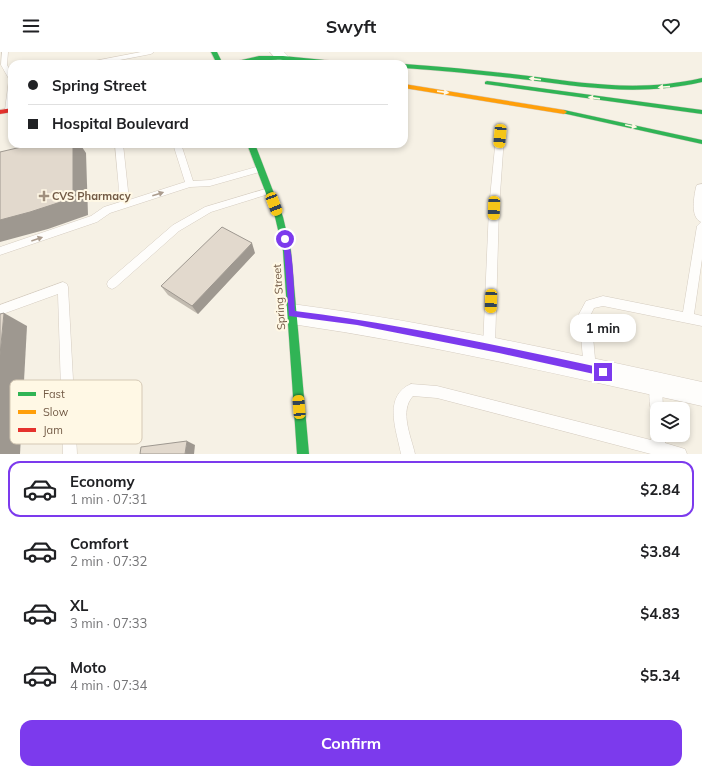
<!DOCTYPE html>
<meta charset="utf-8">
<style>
:root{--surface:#fff;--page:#f6f6f6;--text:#202124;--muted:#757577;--line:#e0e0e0;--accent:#7c3aed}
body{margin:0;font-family:Mulish,sans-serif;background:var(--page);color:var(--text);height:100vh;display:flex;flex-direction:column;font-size:15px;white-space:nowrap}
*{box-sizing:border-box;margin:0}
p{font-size:13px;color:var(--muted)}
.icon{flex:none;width:22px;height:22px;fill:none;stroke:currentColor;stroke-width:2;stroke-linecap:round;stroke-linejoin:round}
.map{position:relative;height:402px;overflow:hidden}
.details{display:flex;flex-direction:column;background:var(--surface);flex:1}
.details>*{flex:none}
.top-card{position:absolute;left:8px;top:8px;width:400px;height:88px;border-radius:12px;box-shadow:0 2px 6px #0003;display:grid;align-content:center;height:88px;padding:0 20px;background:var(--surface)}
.buttons{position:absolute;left:650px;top:350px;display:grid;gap:8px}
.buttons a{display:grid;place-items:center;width:40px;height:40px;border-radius:8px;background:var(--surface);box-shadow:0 2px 6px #0003;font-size:20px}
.end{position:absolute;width:18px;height:18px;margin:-9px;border:5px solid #7c3aed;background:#fff;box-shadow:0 0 0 2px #fff}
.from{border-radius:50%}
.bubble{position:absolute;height:28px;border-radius:12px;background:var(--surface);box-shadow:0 2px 6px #0003;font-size:13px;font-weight:700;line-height:28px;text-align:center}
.car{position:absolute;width:12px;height:24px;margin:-12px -6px;border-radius:5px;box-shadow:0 0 3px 1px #0007;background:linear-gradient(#f5c518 24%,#345 0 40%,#f5c518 0 76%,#345 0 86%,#f5c518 0)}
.top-card b{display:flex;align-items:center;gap:14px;height:38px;font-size:15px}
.top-card b+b{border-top:1px solid var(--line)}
.top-card i{width:10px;height:10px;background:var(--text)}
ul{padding:7px 0 0;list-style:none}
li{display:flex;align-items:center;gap:12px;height:56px;margin:0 8px 6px;padding:0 12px;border:2px solid transparent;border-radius:12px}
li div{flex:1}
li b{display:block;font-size:15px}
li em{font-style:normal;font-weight:700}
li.on{border-color:var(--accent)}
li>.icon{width:36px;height:36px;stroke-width:1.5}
.action{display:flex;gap:8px;margin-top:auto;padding:8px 20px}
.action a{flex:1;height:46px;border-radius:12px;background:var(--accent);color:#fff;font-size:16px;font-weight:700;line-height:46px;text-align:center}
header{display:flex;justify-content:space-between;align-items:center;height:52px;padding:0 20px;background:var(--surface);font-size:18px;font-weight:700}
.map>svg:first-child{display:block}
</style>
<header><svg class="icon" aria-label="menu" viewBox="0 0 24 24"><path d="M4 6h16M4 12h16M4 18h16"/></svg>Swyft<svg class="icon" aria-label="heart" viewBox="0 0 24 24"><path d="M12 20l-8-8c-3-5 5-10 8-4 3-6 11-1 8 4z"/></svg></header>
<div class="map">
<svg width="702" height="402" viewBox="0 0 702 402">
<rect width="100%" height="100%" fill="#f6f1e5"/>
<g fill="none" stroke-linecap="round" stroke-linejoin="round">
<!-- lane casing -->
<g stroke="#d5ccc0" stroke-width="1">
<g id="lane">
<path d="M2 0H8L7 13 12 21V59L9 60 5 58 9 27 1 13Z"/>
<path d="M141 0H154L151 2 99 12H86L89 10Z"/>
<path d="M500 82 504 85 499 156 495 295 493 299 489 301 485 299 483 295 489 156 496 85Z"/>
<path d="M115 92H123L129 148 185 130 173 92H181L193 129 210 128 260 114 264 117 263 119 210 134 190 135 110 161 97 170 0 203V195L91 164 104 155 120 150Z"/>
<path d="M702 132V207L694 262 702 264V274L603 254 594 256 591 262 596 318 594 322 590 324 586 322 584 318 579 262 586 249 603 244 683 260 697 174 701 170C690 165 694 145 696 135L697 133Z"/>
<path d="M269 136 273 139 272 141 211 160 179 179 116 235 112 237 108 235 107 232 108 229 173 173 205 155Z"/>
<path d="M63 230 67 232 68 235 77 402H63L58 242 0 263V253Z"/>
<path d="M656 326 660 328 662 332 663 357H657V363L652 362C649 353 648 336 652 328Z"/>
<path d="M411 332 437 334 651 388 653 378 657 377V383H665V391L685 397 687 402H651L437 346 413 344C399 359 411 384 415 402H401C397 380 382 344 411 332Z"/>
</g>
</g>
<!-- street casing -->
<g stroke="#d5ccc0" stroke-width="1">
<g id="street">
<path d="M270 0H284L290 6 288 9H278Z"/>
<path d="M292 252C430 270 566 300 702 330V354C566 324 430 292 292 272L284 269 281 262 284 255Z"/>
</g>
</g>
<!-- fast casing -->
<g stroke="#d6cdc2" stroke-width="1">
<g id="fast">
<path d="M211 0H217L223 12H217Z"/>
<path d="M259 4H283L345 10 348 12C326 12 305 9 283 8 263 7 244 12 224 12Z"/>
<path d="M404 12C446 15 487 19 529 24 590 32 641 40 702 26V30C641 44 590 36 529 28 487 23 446 19 404 16Z"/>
<path d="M487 29 702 58V62L485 32V30Z"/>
<path d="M564 58 702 88V92L562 61 561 60Z"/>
<path d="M247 92H255L283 165 291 199 309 402H297L283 199 275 165Z"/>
</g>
</g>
<!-- slow casing -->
<g stroke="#d6cdc2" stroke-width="1">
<path id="slow" d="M404 32 564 58 567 60 564 62 404 36Z"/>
</g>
<!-- jam casing -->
<g stroke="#d6cdc2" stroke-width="1">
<path id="jam" d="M12 56V60L0 62V58Z"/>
</g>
<!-- lane -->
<use href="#lane" fill="#fefdfb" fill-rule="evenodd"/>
<!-- street -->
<use href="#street" fill="#fefdfb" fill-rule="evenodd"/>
<!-- fast -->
<use href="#fast" fill="#30b455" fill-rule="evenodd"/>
<!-- slow -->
<use href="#slow" fill="#ff9f0a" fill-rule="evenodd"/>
<!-- jam -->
<use href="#jam" fill="#e5322d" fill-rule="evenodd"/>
</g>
<!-- wall -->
<path fill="#c2bbb0" d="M255 201 198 262 168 243 161 234Z"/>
<!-- shaded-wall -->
<g fill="#9e9890">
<path d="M73 92H80L86 101 88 163 48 177 0 190V168Z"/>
<path d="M252 191 255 201 198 262 192 254Z"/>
<path d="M4 261 27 274 20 402H0V303Z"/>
<path d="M187 389 195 393 194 402H185Z"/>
</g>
<!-- building -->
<g fill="#e2d9cd" stroke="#9e9890">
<path d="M34 92H73V146L30 160 0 168V100Z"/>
<path d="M222 175 252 191 192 254 161 234Z"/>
<path d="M4 261 0 303V262Z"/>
<path d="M187 389 185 402H140L141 395Z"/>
</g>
<!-- one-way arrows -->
<defs><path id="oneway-solid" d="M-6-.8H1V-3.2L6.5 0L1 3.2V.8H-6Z"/></defs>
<g fill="#fff8e5">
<use href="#oneway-solid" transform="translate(535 27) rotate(-173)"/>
<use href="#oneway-solid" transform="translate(664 35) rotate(176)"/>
<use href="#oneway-solid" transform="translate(443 40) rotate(8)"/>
<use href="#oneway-solid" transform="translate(594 46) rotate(-172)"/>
<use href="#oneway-solid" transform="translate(631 74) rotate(12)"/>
</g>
<g fill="#ab9c8e">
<use href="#oneway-solid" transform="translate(158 142) rotate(-18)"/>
<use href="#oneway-solid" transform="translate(37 187) rotate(-19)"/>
</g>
<!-- route -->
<path fill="#7c3aed" d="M285 185C294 190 294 246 295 259 399 272 501 294 603 316L606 318V323L603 324 499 301 357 273 289 264 284 199 281 187Z"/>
<!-- markers -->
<path fill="#a1907e" stroke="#fff8e5" stroke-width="1.5" d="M42 138h4v4h4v4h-4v4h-4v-4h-4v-4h4z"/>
<g text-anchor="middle" stroke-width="4" stroke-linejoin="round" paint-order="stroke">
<!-- poi labels -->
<g font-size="11" font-weight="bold" fill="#735b46" stroke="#fff8e5" text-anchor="start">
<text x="52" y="148">CVS Pharmacy</text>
</g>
<!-- street labels -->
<g font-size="11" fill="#735b46" stroke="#fff8e5">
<text transform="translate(279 245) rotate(-94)" y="4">Spring Street</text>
</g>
</g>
<!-- legend -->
<rect x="10" y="328" width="132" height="64" rx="6" fill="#fff8e5" stroke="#d5c9b5" stroke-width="1"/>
<rect x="18" y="340" width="18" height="4" fill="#30b455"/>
<rect x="18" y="358" width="18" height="4" fill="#ff9f0a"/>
<rect x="18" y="376" width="18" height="4" fill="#e5322d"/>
<g font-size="11" fill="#735b46">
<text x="43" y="346">Fast</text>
<text x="43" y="364">Slow</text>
<text x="43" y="382">Jam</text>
</g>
</svg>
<div class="buttons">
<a><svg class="icon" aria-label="layers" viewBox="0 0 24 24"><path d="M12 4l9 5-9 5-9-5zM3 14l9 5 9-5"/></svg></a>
</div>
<i class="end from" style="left:285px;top:187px"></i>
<i class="end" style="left:603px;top:320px"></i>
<div class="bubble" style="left:570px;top:262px;width:66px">1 min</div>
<i class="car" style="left:500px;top:84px;rotate:185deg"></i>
<i class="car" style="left:274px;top:152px;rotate:159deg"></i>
<i class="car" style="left:494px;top:156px;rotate:182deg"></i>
<i class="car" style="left:491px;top:249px;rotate:182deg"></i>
<i class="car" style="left:299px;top:355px;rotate:355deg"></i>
<div class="top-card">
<b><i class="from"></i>Spring Street</b>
<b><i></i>Hospital Boulevard</b>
</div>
</div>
<section class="details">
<ul>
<li class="on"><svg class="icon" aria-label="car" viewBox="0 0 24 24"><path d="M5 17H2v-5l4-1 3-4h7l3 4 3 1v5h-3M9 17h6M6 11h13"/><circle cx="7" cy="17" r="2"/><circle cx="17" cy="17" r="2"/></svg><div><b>Economy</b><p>1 min · 07:31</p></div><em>$2.84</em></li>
<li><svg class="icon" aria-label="car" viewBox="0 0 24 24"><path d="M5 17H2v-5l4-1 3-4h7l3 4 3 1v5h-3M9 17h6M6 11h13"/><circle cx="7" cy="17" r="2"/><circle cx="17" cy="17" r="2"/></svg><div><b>Comfort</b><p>2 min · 07:32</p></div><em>$3.84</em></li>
<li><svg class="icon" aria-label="car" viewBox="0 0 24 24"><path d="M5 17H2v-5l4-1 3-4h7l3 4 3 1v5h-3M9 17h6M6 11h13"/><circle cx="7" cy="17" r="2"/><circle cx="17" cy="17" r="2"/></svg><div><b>XL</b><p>3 min · 07:33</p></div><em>$4.83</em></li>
<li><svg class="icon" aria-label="car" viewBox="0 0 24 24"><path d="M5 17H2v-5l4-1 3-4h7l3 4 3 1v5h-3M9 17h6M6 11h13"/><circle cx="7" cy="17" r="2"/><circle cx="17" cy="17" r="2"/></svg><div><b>Moto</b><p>4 min · 07:34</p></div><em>$5.34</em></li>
</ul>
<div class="action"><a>Confirm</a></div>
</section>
